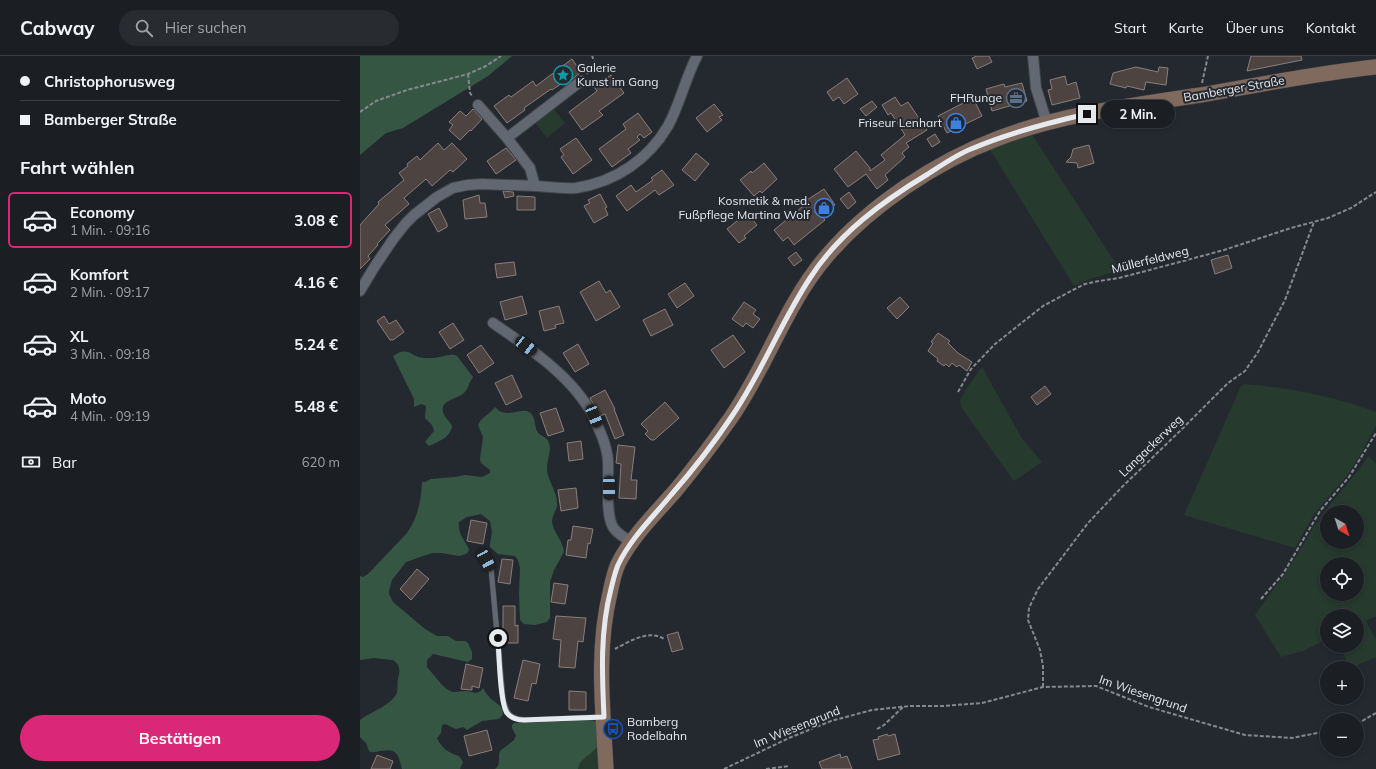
<!DOCTYPE html>
<html lang="de">
<meta charset="utf-8">
<style>
:root{--surface:#1b1f24;--page:#282c31;--text:#f1f3f6;--muted:#a0a2a6;--line:#393d41;--accent:#db2777}
body{margin:0;font-family:Mulish,sans-serif;background:var(--page);color:var(--text);height:100vh;display:flex;flex-direction:column;font-size:15px;white-space:nowrap}
*{box-sizing:border-box;margin:0}
p{font-size:13px;color:var(--muted)}
.icon{flex:none;width:22px;height:22px;fill:none;stroke:currentColor;stroke-width:2;stroke-linecap:round;stroke-linejoin:round}
.map{position:relative;flex:1;overflow:hidden}
.sheet{display:flex;flex-direction:column;background:var(--surface);width:360px}
.sheet>*{flex:none}
.guide{display:grid;align-content:center;height:88px;padding:0 20px;background:var(--surface)}
.needle{width:26px;rotate:141deg}
.buttons{position:absolute;left:960px;top:449px;display:grid;gap:8px}
.buttons a{display:grid;place-items:center;width:44px;height:44px;border-radius:50%;background:var(--surface);box-shadow:0 2px 6px #0003,0 0 0 1px var(--line);font-size:20px}
.end{position:absolute;width:18px;height:18px;margin:-9px;border:5px solid #e6e9ee;background:#111;box-shadow:0 0 0 2px #111}
.from{border-radius:50%}
.bubble{position:absolute;height:28px;border-radius:14px;background:var(--surface);box-shadow:0 2px 6px #0003,0 0 0 1px var(--line);font-size:13px;font-weight:700;line-height:28px;text-align:center}
.car{position:absolute;width:12px;height:24px;margin:-12px -6px;border-radius:5px;box-shadow:0 0 3px 1px #0007;background:linear-gradient(#222 24%,#8ab4d8 0 40%,#222 0 76%,#8ab4d8 0 86%,#222 0)}
.guide b{display:flex;align-items:center;gap:14px;height:38px;font-size:15px}
.guide b+b{border-top:1px solid var(--line)}
.guide i{width:10px;height:10px;background:var(--text)}
ul{padding:0;list-style:none}
li{display:flex;align-items:center;gap:12px;height:56px;margin:0 8px 6px;padding:0 12px;border:2px solid transparent;border-radius:6px}
li div{flex:1}
li b{display:block;font-size:15px}
li em{font-style:normal;font-weight:700}
li.current{border-color:var(--accent)}
li>.icon{width:36px;height:36px;stroke-width:1.5}
h2{padding:0 20px;font-size:18px;line-height:48px}
.pay{display:flex;align-items:center;gap:10px;height:44px;padding:0 20px;font-size:15px}
.pay p{margin-inline-start:auto}
.primary-button{display:flex;gap:8px;margin-top:auto;padding:8px 20px}
.primary-button a{flex:1;height:46px;border-radius:24px;background:var(--accent);color:#fff;font-size:16px;font-weight:700;line-height:46px;text-align:center}
header{display:flex;align-items:center;gap:24px;box-sizing:border-box;height:56px;padding:0 20px;background:var(--surface);border-bottom:1px solid var(--line)}
header strong{font-size:19px}
nav{display:flex;gap:22px;margin-inline-start:auto;font-size:14px}
.search{width:280px;height:36px;background:var(--page);display:flex;align-items:center;gap:10px;box-sizing:border-box;padding:0 14px;border-radius:22px;color:var(--muted);font-size:15px}
main{display:flex;flex:1;min-height:0}
.map>svg:first-child{display:block}
</style>
<header>
<strong>Cabway</strong>
<div class="search"><svg class="icon" aria-label="search" viewBox="0 0 24 24"><circle cx="10" cy="10" r="6"/><path d="M15 15l6 6"/></svg>Hier suchen</div>
<nav><a>Start</a><a>Karte</a><a>Über uns</a><a>Kontakt</a></nav>
</header>
<main>
<section class="sheet">
<div class="guide">
<b><i class="from"></i>Christophorusweg</b>
<b><i></i>Bamberger Straße</b>
</div>
<h2>Fahrt wählen</h2>
<ul>
<li class="current"><svg class="icon" aria-label="car" viewBox="0 0 24 24"><path d="M5 17H2v-5l4-1 3-4h7l3 4 3 1v5h-3M9 17h6M6 11h13"/><circle cx="7" cy="17" r="2"/><circle cx="17" cy="17" r="2"/></svg><div><b>Economy</b><p>1 Min. · 09:16</p></div><em>3.08 €</em></li>
<li><svg class="icon" aria-label="car" viewBox="0 0 24 24"><path d="M5 17H2v-5l4-1 3-4h7l3 4 3 1v5h-3M9 17h6M6 11h13"/><circle cx="7" cy="17" r="2"/><circle cx="17" cy="17" r="2"/></svg><div><b>Komfort</b><p>2 Min. · 09:17</p></div><em>4.16 €</em></li>
<li><svg class="icon" aria-label="car" viewBox="0 0 24 24"><path d="M5 17H2v-5l4-1 3-4h7l3 4 3 1v5h-3M9 17h6M6 11h13"/><circle cx="7" cy="17" r="2"/><circle cx="17" cy="17" r="2"/></svg><div><b>XL</b><p>3 Min. · 09:18</p></div><em>5.24 €</em></li>
<li><svg class="icon" aria-label="car" viewBox="0 0 24 24"><path d="M5 17H2v-5l4-1 3-4h7l3 4 3 1v5h-3M9 17h6M6 11h13"/><circle cx="7" cy="17" r="2"/><circle cx="17" cy="17" r="2"/></svg><div><b>Moto</b><p>4 Min. · 09:19</p></div><em>5.48 €</em></li>
</ul>
<div class="pay"><svg class="icon" aria-label="cash" viewBox="0 0 24 24"><path d="M3 7h18v10H3z"/><circle cx="12" cy="12" r="2"/></svg>Bar<p>620 m</p></div>
<div class="primary-button"><a>Bestätigen</a></div>
</section>
<div class="map">
<svg width="1016" height="713" viewBox="0 0 1016 713">
<rect width="100%" height="100%" fill="#242930"/>
<!-- green -->
<g fill="#263a2e" fill-rule="evenodd">
<path d="M194 53 205 67 187 82 175 67Z"/>
<path d="M671 77 760 214 730 223 714 230 629 92Z"/>
<path d="M622 311 661 381 682 406 654 425 601 351 600 344 606 333Z"/>
<path d="M885 328C929 332 974 340 1016 356V370L997 404 989 417 955 457 935 492 824 459 881 330Z"/>
<path d="M1008 400 1016 408V560L1006 565 1016 584V601L991 612 979 590H997V560H967V583L943 595 921 601 895 559C909 539 924 520 937 499 943 490 948 480 954 470 970 446 992 425 1008 400ZM967 456H997V486H967ZM967 508H997V538H967Z"/>
<path d="M239 688 238 713H218C220 702 232 697 239 688Z"/>
</g>
<!-- forest -->
<g fill="#365644">
<path d="M0 0H152L128 20 43 72 26 77 0 99Z"/>
<path d="M40 296C48 294 51 298 58 301 61 302 66 302 70 302 79 303 90 296 97 300L113 321C109 326 109 331 105 336 98 343 88 342 83 350 81 360 88 362 92 370 91 381 78 386 69 390L65 386 74 375 72 369 65 362 66 350 61 348 54 351V343L33 300Z"/>
<path d="M135 351C146 364 162 351 169 356 176 360 174 369 177 375 179 380 186 380 188 385 193 394 186 405 187 415 189 427 198 437 197 450 196 455 192 460 192 465 193 477 203 484 204 496L194 514 190 526V562L187 566 175 569 164 568 160 564 159 537 160 512 158 504 155 500 138 498 130 491V488L132 476 130 465 121 458 107 461 99 466C97 476 105 485 109 493L108 496 106 498 99 500 82 497H72L46 506 32 524 29 535V538L33 546 65 573 77 580H88L96 585H105L108 587 112 596V603L108 606 73 598 67 604V611L82 629 88 634 93 636 107 635 116 637 121 635 123 632C125 636 128 640 131 643 137 648 143 650 143 658L139 663 122 665 107 674 103 671 96 673 85 668 82 669 81 677 77 682C80 691 90 698 99 700L103 706 100 713H42C38 699 38 692 21 695 17 695 15 697 11 696L9 695 6 687 0 681V664C9 657 34 648 37 636 38 632 37 628 38 623 40 616 41 609 33 604L14 602 0 604V520L3 521 8 518 47 477C58 461 61 445 62 426H65L71 423 95 421 105 419 122 421 130 417V414L121 407 120 403 123 381 118 369C121 361 130 358 135 351Z"/>
<path d="M232 664 238 667C238 673 241 684 238 689 233 699 220 701 218 713H135C142 708 137 702 140 695L154 684 156 680 152 672V669L154 667Z"/>
</g>
<!-- building -->
<g fill="#4d4340" stroke="#8a7e7b">
<path d="M617 0H629L632 6 617 13 612 2Z"/>
<path d="M891 0H941L942 4 887 15Z"/>
<path d="M212 3 221 16 210 25 208 23 192 34 191 33 164 52 165 54 147 67 134 50 149 39 151 41 173 25 176 30Z"/>
<path d="M776 11 798 16 799 11 808 12 806 29 786 26 784 34 767 30 766 32 750 28 753 17Z"/>
<path d="M251 19 264 37 239 55 243 59 222 74 209 56 237 35 234 31Z"/>
<path d="M705 20 707 29 716 26 720 42 692 49 688 34 692 33 690 24Z"/>
<path d="M487 22 498 38 484 48 479 41 473 45 467 36Z"/>
<path d="M662 27 667 45 632 55 626 33 644 28 645 31Z"/>
<path d="M535 41 541 50 548 46 567 74 546 87 549 91 542 97 545 101 525 119 528 124 517 133 506 118 488 131 474 113 496 95 510 112V115L525 104 521 99 545 79 531 57 528 59 522 49Z"/>
<path d="M613 42 622 60 587 77 578 60Z"/>
<path d="M512 45 517 51 506 60 500 53Z"/>
<path d="M354 48 363 59 359 61 362 64 347 76 336 62Z"/>
<path d="M113 53 122 63 111 75 110 74 100 84 89 74 93 69 89 66 100 55 106 60Z"/>
<path d="M278 57 292 76 284 82 280 78 277 81 280 84 268 93 271 97 252 111 239 93 266 73 263 68Z"/>
<path d="M575 78 580 86 572 91 567 83Z"/>
<path d="M216 82 232 104 213 118 201 101 204 99 200 93Z"/>
<path d="M78 87 84 94 92 87 107 103 93 116 90 114 72 130 66 123 44 142 49 148 25 169 30 174 17 188 18 189 8 200 10 203 0 213V169L19 148 18 146 44 124 39 117 48 110 47 108 57 100 60 104Z"/>
<path d="M729 89 734 107 718 112 717 107 706 106 711 101 713 93Z"/>
<path d="M146 92 156 104 136 118 127 105Z"/>
<path d="M336 97 349 108 335 125 322 114Z"/>
<path d="M404 107 417 123 402 137 400 135 394 140 380 124 391 115 392 117Z"/>
<path d="M302 114 314 129 299 139 295 134 267 155 256 140 271 129 276 136 293 124 291 122Z"/>
<path d="M464 133 475 149 461 158 465 164 434 189 428 181 423 185 414 174 448 146 447 144Z"/>
<path d="M143 135 153 136 154 140 145 142Z"/>
<path d="M489 136 496 146 488 153 480 143Z"/>
<path d="M240 138 247 151 245 152 248 159 234 167 224 150 230 147 228 144Z"/>
<path d="M119 139 120 147H125L127 161 105 163 103 144Z"/>
<path d="M157 140 175 141V154H157Z"/>
<path d="M79 152 87 168V171L78 176 68 158Z"/>
<path d="M387 157 397 169 384 180 386 182 379 187 367 173Z"/>
<path d="M436 196 442 204 434 210 428 202Z"/>
<path d="M868 199 872 212 855 218 851 204Z"/>
<path d="M154 206 156 219 137 222 135 208Z"/>
<path d="M239 225 246 237 250 234 260 251 236 265 220 236Z"/>
<path d="M325 227 334 240 317 252 308 238Z"/>
<path d="M162 240 167 258 145 264 140 246Z"/>
<path d="M540 241 549 251 537 263 527 252Z"/>
<path d="M384 246 396 254 393 258 400 263 393 272 386 267 383 271 372 263Z"/>
<path d="M199 250 204 267 195 269 196 272 184 275 179 255Z"/>
<path d="M305 253 313 269 291 280 283 264Z"/>
<path d="M24 260 29 268 36 264 44 276 33 284H30L17 265Z"/>
<path d="M93 267 104 284 90 293 79 276Z"/>
<path d="M578 277 590 285 588 287 598 297 612 306 607 315 599 309 597 311 592 307 589 311 586 308 584 310 577 305 578 303 568 295 573 287 571 286Z"/>
<path d="M373 279 385 296 364 312 351 294Z"/>
<path d="M218 288 229 308 215 316 203 297Z"/>
<path d="M121 289 134 307 119 317 107 299Z"/>
<path d="M152 319 162 341 146 349 135 327Z"/>
<path d="M685 330 691 338 677 349 671 341Z"/>
<path d="M245 334 255 353H254L264 379 255 383 245 358 240 360 230 342Z"/>
<path d="M305 346 319 362 294 384H291L285 378 288 375 281 368Z"/>
<path d="M196 352 204 375 188 380 180 357Z"/>
<path d="M221 385 223 403 209 405 207 387Z"/>
<path d="M258 389 275 391 271 424H277L276 443 259 442 261 408 256 407Z"/>
<path d="M216 432 218 452 201 455 198 434Z"/>
<path d="M111 464 127 467 123 488 107 485Z"/>
<path d="M213 470 233 473 230 488 228 487 226 502 206 499 208 484H211Z"/>
<path d="M142 503 153 504 150 528 138 526Z"/>
<path d="M57 513 69 523 51 544 40 533Z"/>
<path d="M194 527 208 529 205 548 191 546Z"/>
<path d="M143 550H155V570L158 569V587H143Z"/>
<path d="M196 560 226 562 223 586 218 585 215 612 199 611 201 584 193 583Z"/>
<path d="M318 576 323 593 312 596 307 579Z"/>
<path d="M163 604 180 608 176 628 172 627 168 645 154 642Z"/>
<path d="M106 608 123 612 119 632 112 630V634L101 633Z"/>
<path d="M209 635 226 636V654H209Z"/>
<path d="M127 674 132 694 109 700 104 680Z"/>
<path d="M527 678 528 680 535 678 540 698 518 704 513 684 519 683 518 681Z"/>
<path d="M480 698 481 702 487 700 492 713H462L459 706Z"/>
<path d="M17 699 33 705 30 713H11Z"/>
</g>
<g fill="none" stroke-linecap="round" stroke-linejoin="round">
<!-- lane casing -->
<g stroke="#41454b" stroke-width="6">
<path id="lane" d="M122 497 131 512 143 643C147 657 148 662 164 664L241 661"/>
</g>
<!-- street casing -->
<g stroke="#41454b" stroke-width="12">
<g id="street">
<path d="M673 0 676 32 687 67"/>
<path d="M118 49 147 82 221 25"/>
<path d="M147 82 170 112 175 130"/>
<path d="M0 235 15 210 34 182 46 167 54 159 77 141 93 132 107 129 122 128C140 129 158 129 176 130 189 131 203 133 216 132 255 126 288 104 308 70 320 48 325 23 337 0"/>
<path d="M133 267C168 291 215 322 234 362 240 375 247 390 248 405 249 422 245 458 253 471 257 478 265 482 272 486"/>
</g>
</g>
<!-- secondary casing -->
<g stroke="#41454b" stroke-width="16">
<path id="secondary" d="M246 713C243 655 236 594 250 537 252 527 254 517 258 508 272 480 296 457 316 434 335 411 353 387 370 363 406 312 425 249 466 201 509 150 577 105 639 82 702 58 775 49 841 39 899 29 957 17 1016 11"/>
</g>
<!-- path -->
<g stroke="#85898f" stroke-width="2" stroke-dasharray="4 2" stroke-linecap="butt">
<path d="M108 18 110 37 113 41"/>
<path d="M227 18 235 7 232 0"/>
<path d="M842 27 848 0"/>
<path d="M0 56 16 45 47 34 108 18 126 10 141 0"/>
<path d="M598 336 611 313 635 288 683 250 713 234 725 228 739 225 759 222 816 207 864 194 931 172 968 162 991 152 1016 136"/>
<path d="M901 543 923 518 960 455 989 421 1016 377"/>
<path d="M255 593C268 586 289 573 304 583"/>
<path d="M683 631V610L680 594 668 564 669 552 678 533 728 467 762 431 821 374 868 327 885 315 898 296 925 244 954 166"/>
<path d="M997 668 1016 657"/>
<path d="M517 673 524 669 543 651"/>
<path d="M364 713 429 682 471 665 512 654 550 650H583L622 647 683 631 736 630 789 651 885 679 932 682 967 675"/>
<path d="M406 713 429 710"/>
</g>
<!-- lane -->
<use href="#lane" stroke="#626871" stroke-width="5"/>
<!-- street -->
<use href="#street" stroke="#626871" stroke-width="10"/>
<!-- secondary -->
<use href="#secondary" stroke="#806a5e" stroke-width="15"/>
</g>
<g fill="none" stroke-linecap="round" stroke-linejoin="round">
<!-- route -->
<path stroke="#e6e9ee" stroke-width="5" d="M138 582C139 598 140 647 147 657 151 662 158 664 164 664L244 661C242 618 240 575 251 533 253 525 255 516 258 509 270 483 293 461 311 439 333 414 354 387 372 360 402 316 421 266 450 222 479 177 523 145 568 118 582 109 596 99 611 93 648 77 687 67 727 58"/>
</g>
<!-- icons -->
<defs>
<g id="sight-ring" transform="scale(1)"><circle r="9.5" fill="#242930" stroke="#0f9aa8" stroke-width="1.5"/><path d="M0-6L1.8-2.2L6-1.7L2.9 1.2L3.7 5.4L0 3.3L-3.7 5.4L-2.9 1.2L-6-1.7L-1.8-2.2Z" fill="#0f9aa8"/></g>
<g id="office-ring" transform="scale(1)"><circle r="9.5" fill="#242930" stroke="#5c6f8a" stroke-width="1.5"/><path d="M-6-3h4V-5.5h4V-3h4V5H-6ZM-1-4.5V-3h2v-1.5ZM-6 0V1H6V0Z" fill="#5c6f8a"/></g>
<g id="shop-ring" transform="scale(1)"><circle r="9.5" fill="#242930" stroke="#3f7fe0" stroke-width="1.5"/><path d="M-5-2.5h2.3a2.7 3.5 0 0 1 5.4 0H5L5.5 6h-11ZM-1.5-2.5h3a1.5 2.3 0 0 0-3 0Z" fill="#3f7fe0"/></g>
<g id="bus-ring" transform="scale(1)"><circle r="9.5" fill="#242930" stroke="#1a4fb4" stroke-width="1.5"/><path d="M-5-6H5V4H4V6H2V4H-2V6H-4V4H-5ZM-3.5-4V0h7V-4ZM-3.5 1.2v1.5H-2V1.2ZM2 1.2v1.5H3.5V1.2Z" fill="#1a4fb4"/></g>
</defs>
<g fill-rule="evenodd">
<use href="#sight-ring" x="203" y="19"/>
<use href="#office-ring" x="656" y="42"/>
<use href="#shop-ring" x="596" y="67"/>
<use href="#shop-ring" x="464" y="152"/>
<use href="#bus-ring" x="253" y="673"/>
</g>
<g text-anchor="middle" stroke-width="4" stroke-linejoin="round" paint-order="stroke">
<!-- poi labels -->
<g font-size="12" fill="#e6e9ee" stroke="#242930" text-anchor="end">
<text x="217" y="16" text-anchor="start">Galerie<tspan x="217" dy="14">Kunst im Gang</tspan></text>
<text x="642" y="46">FHRunge</text>
<text x="582" y="71">Friseur Lenhart</text>
<text x="450" y="149">Kosmetik &amp; med.<tspan x="450" dy="14">Fußpflege Martina Wolf</tspan></text>
<text x="267" y="670" text-anchor="start">Bamberg<tspan x="267" dy="14">Rodelbahn</tspan></text>
</g>
<!-- street labels -->
<g font-size="12" fill="#e6e9ee" stroke="#242930">
<text transform="translate(874 33) rotate(-10)" y="4">Bamberger Straße</text>
<text transform="translate(790 204) rotate(-14)" y="4">Müllerfeldweg</text>
<text transform="translate(791 390) rotate(-44)" y="4">Langackerweg</text>
<text transform="translate(783 638) rotate(19)" y="4">Im Wiesengrund</text>
<text transform="translate(437 671) rotate(-22)" y="4">Im Wiesengrund</text>
</g>
</g>
</svg>
<div class="buttons">
<a><svg class="needle" viewBox="-14 -14 28 28"><path d="M0-13l5 13h-10z" fill="#e53935"/><path d="M0 13l5-13h-10z" fill="#a0a2a6"/></svg></a>
<a><svg class="icon" aria-label="locate" viewBox="0 0 24 24"><circle cx="12" cy="12" r="6"/><path d="M12 2v4M12 18v4M2 12h4M18 12h4"/></svg></a>
<a><svg class="icon" aria-label="layers" viewBox="0 0 24 24"><path d="M12 4l9 5-9 5-9-5zM3 14l9 5 9-5"/></svg></a>
<a>+</a>
<a>−</a>
</div>
<i class="end from" style="left:138px;top:582px"></i>
<i class="end" style="left:727px;top:58px"></i>
<div class="bubble" style="left:741px;top:44px;width:74px">2 Min.</div>
<i class="car" style="left:166px;top:290px;rotate:128deg"></i>
<i class="car" style="left:234px;top:360px;rotate:158deg"></i>
<i class="car" style="left:249px;top:432px;rotate:179deg"></i>
<i class="car" style="left:126px;top:504px;rotate:151deg"></i>
</div>
</main>
